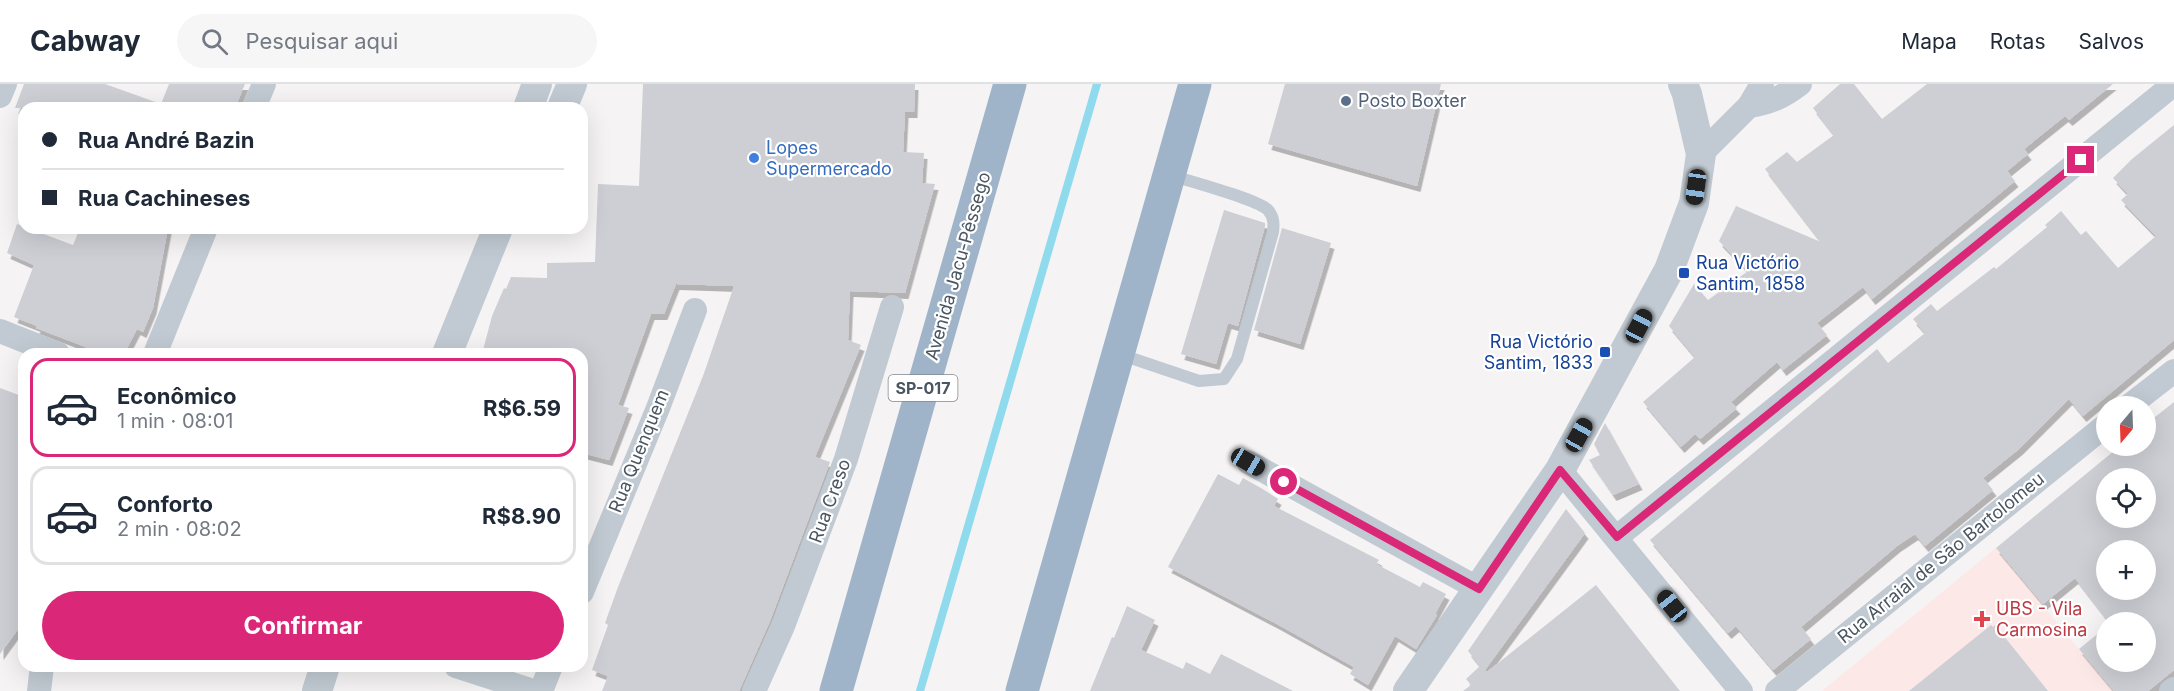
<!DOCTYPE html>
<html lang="pt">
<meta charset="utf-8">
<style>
:root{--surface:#fff;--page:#f6f6f7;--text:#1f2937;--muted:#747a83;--line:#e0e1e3;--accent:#db2777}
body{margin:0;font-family:Inter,sans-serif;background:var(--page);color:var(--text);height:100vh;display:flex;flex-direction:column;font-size:22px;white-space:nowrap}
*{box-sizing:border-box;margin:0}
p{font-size:20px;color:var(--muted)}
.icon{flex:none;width:33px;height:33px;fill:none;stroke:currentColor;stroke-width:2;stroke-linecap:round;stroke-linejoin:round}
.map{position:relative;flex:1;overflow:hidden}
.panel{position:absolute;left:18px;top:264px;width:570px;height:324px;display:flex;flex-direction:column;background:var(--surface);border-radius:18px;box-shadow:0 6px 24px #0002}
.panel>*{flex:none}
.banner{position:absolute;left:18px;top:18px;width:570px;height:132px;border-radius:18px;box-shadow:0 6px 24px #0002;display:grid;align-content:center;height:132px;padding:0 24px;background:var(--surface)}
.needle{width:39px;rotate:199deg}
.buttons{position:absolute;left:2096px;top:312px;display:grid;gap:12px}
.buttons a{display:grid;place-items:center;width:60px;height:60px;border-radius:50%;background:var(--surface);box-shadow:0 6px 24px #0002;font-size:30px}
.end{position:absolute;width:27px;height:27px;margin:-14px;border:8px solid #db2777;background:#fff;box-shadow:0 0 0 3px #fff}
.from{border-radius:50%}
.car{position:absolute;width:18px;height:36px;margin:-18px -9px;border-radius:8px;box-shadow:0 0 4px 2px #0007;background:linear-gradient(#222 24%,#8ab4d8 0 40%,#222 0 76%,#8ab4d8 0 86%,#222 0)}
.banner b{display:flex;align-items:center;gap:21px;height:57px;font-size:22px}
.banner b+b{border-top:2px solid var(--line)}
.banner i{width:15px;height:15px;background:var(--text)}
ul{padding:10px 0 0;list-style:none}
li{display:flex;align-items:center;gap:18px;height:99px;margin:0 12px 9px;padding:0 12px;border:3px solid var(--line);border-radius:18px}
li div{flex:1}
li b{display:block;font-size:22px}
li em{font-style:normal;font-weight:700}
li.on{border-color:var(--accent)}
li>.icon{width:54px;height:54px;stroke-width:1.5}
.primary-button{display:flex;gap:12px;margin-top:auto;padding:12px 24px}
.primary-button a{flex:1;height:69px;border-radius:36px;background:var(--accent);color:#fff;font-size:24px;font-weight:700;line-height:69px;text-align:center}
header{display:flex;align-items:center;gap:36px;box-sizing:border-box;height:84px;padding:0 30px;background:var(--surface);border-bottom:2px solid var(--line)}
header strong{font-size:28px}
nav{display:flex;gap:33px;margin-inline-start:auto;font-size:21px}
.search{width:420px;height:54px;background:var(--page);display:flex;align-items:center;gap:15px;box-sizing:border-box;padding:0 21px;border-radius:33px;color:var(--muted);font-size:22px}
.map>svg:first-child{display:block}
</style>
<header>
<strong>Cabway</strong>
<div class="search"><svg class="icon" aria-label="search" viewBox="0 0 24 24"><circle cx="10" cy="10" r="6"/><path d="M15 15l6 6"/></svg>Pesquisar aqui</div>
<nav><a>Mapa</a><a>Rotas</a><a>Salvos</a></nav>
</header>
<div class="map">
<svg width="2174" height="607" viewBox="0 0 2174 607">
<defs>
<filter id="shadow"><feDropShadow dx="3.5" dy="6" stdDeviation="0" flood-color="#0004"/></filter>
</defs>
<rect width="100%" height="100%" fill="#f5f3f3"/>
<!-- medical -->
<path fill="#fce8e6" d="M1996 464 2113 607H1822Z"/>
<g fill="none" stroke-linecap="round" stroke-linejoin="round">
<!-- stream -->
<path stroke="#90daee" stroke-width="8" d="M920 607 1097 0"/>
</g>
<!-- building -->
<g fill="#cdcfd5" fill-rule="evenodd" filter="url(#shadow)">
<path d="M24 0H105L161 20 169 0H245L235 24H15Z"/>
<path d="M643 0H915L914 28H905L903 68 924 69 922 99 935 100 905 209 850 207 848 256 861 261 815 373 830 378 770 537 739 607H602L608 592 592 586 608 541 605 539 618 503 703 292 734 202 676 200 664 230H651L618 321 629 324 609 376 582 369V270H482L492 232 504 204 506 205 511 193 547 194V179L595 178 598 100 639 102Z"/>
<path d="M1285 0H1441L1417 102 1268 60Z"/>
<path d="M1840 0H1854L1882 35 1927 0H2113L2069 36 2065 32 2024 65 2028 70 2007 87 2015 97 1872 215 1863 203 1817 239 1827 251 1783 286 1777 278 1731 318 1737 324 1700 355 1695 350 1681 363 1643 318 1695 273 1669 242 1694 200 1708 216 1748 187 1719 157 1736 122 1821 158 1765 85 1787 68 1797 78 1834 51 1813 24Z"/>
<path d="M2174 41V256L2083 332 2069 315 2019 365 1983 394 1993 406 1925 462 1915 450 1897 462 1801 543 1811 555 1773 586 1736 542 1728 549 1650 456 1877 265 1888 279 1925 249 1913 235 1931 220 1937 227 1994 183 1996 185 2047 143 2045 141 2061 127 2081 151 2086 147 2118 184 2156 152 2121 116 2128 110 2113 94 2132 75Z"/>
<path d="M1224 126 1265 139V142L1238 242 1228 239 1216 280 1181 270Z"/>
<path d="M17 140 73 161 80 144H168L153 224 143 248 137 245 124 270H104L36 244 37 242 14 233 34 181 7 169Z"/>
<path d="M1282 144 1331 159 1300 260 1254 246Z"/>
<path d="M0 304 24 313V537L0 570Z"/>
<path d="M2174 318V586L2148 607H2114L2079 565 2106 543V578H2145V538H2109L2075 494 2043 520 1996 464 2120 362H2145V341ZM2106 394H2145V434H2106ZM2106 466H2145V506H2106Z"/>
<path d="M1605 339 1639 400 1613 411 1589 376 1600 371 1594 360Z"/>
<path d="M1218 390 1239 401 1243 394 1261 404 1278 415 1274 422 1379 476 1376 480 1420 503 1423 498 1446 510 1435 530 1437 531 1416 565 1395 552 1368 601 1350 590 1354 583 1277 540 1168 483Z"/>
<path d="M1566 425 1585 449 1485 586 1487 588 1596 501 1680 607H1463L1471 601 1466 595 1480 582 1468 567Z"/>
<path d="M1127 522 1155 536 1141 566 1183 585 1186 578 1210 590 1221 570 1293 607H1090L1112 553 1114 554Z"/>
<path d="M1991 541 1993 543 1995 541 2048 607H1909Z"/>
</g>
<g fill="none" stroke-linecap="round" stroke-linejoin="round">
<!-- service -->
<path stroke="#c1cad2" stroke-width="12" d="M1119 270 1199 297 1224 295 1237 275 1273 148C1274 140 1274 133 1268 126 1257 115 1189 97 1170 91"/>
<!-- minor -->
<g stroke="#c1cad2" stroke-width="24">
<path d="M0 12 5 0"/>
<path d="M1749 22C1770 19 1783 13 1800 0"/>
<path d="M254 24 264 0"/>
<path d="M1701 70 1749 22 1762 0"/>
<path d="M0 247 58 270"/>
<path d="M155 270 206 144"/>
<path d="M2129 322 2174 287"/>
<path d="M1248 378 1479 505"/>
<path d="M1560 386 1741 607"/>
<path d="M1617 453 2174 0"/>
<path d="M582 508 658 324 695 226"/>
<path d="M456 582 533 607"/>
<path d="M39 607 42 582"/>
<path d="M541 607 551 582"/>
<path d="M754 607 783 542 846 375 892 223"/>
<path d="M1777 607 2106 341"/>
<path d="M2171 607 2174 605"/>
</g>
<!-- tertiary -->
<g stroke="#c1cad2" stroke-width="30">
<path d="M528 24 537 0"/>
<path d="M562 24 572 0"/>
<path d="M447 270 498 144"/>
<path d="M317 607 325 582"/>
<path d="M1408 607 1560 386 1669 186 1694 119 1701 70 1687 10 1683 0"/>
</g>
<!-- trunk -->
<g stroke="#9fb4c9" stroke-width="33">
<path d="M836 607 1010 0"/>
<path d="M1022 607 1195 0"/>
</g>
</g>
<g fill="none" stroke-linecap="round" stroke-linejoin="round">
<!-- route -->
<path stroke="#db2777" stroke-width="8" d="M1284 398 1479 505 1560 386 1617 453 2081 76"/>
</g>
<!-- markers -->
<circle fill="#5c6f8a" stroke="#fff" stroke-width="2" cx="1346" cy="17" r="6"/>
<circle fill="#3f7fe0" stroke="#fff" stroke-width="2" cx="754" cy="74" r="6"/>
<g fill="#1a4fb4" stroke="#fff" stroke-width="2">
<rect x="1678" y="183" width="12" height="12" rx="3"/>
<rect x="1599" y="262" width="12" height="12" rx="3"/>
</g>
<path fill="#e0444e" stroke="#fff" stroke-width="2" d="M1979 526h6v6h6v6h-6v6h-6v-6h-6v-6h6z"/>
<g text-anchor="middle" stroke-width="4.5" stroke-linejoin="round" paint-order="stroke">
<!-- shield labels -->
<rect fill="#fff" stroke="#808990" stroke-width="1.5" x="888.5" y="291" width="69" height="26" rx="4.5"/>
<g font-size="16" font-weight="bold" fill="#4a5661">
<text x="923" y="310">SP-017</text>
</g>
<!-- service labels -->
<g font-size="18" fill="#4e5e75" stroke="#fff" text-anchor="start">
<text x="1358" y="23">Posto Boxter</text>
</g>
<!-- shop labels -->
<g font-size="18" fill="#366cbe" stroke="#fff" text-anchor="start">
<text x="766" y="70">Lopes<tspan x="766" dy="21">Supermercado</tspan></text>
</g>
<!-- transit labels -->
<g font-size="18" fill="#164399" stroke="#fff" text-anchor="start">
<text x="1696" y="185">Rua Victório<tspan x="1696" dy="21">Santim, 1858</tspan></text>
<text x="1593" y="264" text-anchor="end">Rua Victório<tspan x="1593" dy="21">Santim, 1833</tspan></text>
</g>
<!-- street labels -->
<g font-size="18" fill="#4a5661" stroke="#fff">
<text transform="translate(958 182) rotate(-74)" y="6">Avenida Jacu-Pêssego</text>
<text transform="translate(639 367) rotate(-68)" y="6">Rua Quenquem</text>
<text transform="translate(830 417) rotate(-70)" y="6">Rua Creso</text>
<text transform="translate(1941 474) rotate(-39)" y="6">Rua Arraial de São Bartolomeu</text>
</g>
<!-- health labels -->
<g font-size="18" fill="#be3a42" stroke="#fff" text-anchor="start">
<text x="1996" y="531">UBS - Vila<tspan x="1996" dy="21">Carmosina</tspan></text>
</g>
</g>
</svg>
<div class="buttons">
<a><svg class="needle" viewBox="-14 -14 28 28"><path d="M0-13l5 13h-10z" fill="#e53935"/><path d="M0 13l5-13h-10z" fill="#747a83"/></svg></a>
<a><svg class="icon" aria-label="locate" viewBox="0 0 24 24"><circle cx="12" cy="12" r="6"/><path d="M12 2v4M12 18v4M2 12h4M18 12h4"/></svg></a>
<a>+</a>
<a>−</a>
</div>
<i class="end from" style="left:1284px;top:398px"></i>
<i class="end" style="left:2081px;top:76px"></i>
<i class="car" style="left:1696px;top:103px;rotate:188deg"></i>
<i class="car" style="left:1639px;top:242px;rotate:28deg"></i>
<i class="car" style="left:1579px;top:351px;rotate:29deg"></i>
<i class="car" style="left:1248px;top:378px;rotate:120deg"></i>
<i class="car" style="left:1672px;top:522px;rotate:321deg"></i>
<div class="banner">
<b><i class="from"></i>Rua André Bazin</b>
<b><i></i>Rua Cachineses</b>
</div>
<section class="panel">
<ul>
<li class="on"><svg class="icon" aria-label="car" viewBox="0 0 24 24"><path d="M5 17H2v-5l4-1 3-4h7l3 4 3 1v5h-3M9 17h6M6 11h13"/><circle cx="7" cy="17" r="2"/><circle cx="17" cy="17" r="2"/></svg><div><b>Econômico</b><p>1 min · 08:01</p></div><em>R$6.59</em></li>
<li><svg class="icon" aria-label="car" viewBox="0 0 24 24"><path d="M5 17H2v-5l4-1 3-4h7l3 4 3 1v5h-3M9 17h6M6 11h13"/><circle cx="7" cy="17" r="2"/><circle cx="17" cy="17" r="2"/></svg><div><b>Conforto</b><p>2 min · 08:02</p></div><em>R$8.90</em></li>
</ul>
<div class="primary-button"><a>Confirmar</a></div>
</section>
</div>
